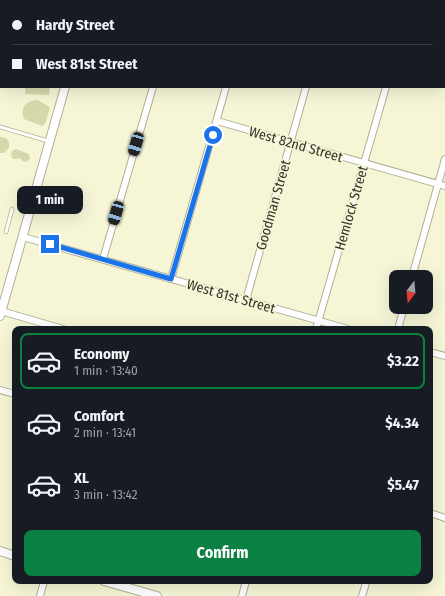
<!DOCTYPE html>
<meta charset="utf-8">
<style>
:root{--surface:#171b24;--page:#242831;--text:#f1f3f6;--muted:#9ea1a6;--line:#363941;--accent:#0b8043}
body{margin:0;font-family:"Fira Sans Condensed",sans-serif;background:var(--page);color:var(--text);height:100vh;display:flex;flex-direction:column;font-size:15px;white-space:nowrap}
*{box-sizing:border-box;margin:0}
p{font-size:13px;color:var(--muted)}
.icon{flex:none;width:22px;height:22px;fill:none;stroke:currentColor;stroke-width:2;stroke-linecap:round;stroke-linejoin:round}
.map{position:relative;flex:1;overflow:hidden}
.drawer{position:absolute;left:12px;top:326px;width:421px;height:258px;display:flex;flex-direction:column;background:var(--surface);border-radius:8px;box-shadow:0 4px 16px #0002}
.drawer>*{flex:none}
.top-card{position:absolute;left:0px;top:0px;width:445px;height:88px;box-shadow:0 4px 16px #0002;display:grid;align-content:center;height:88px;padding:0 12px;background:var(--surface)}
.needle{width:26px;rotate:196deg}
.fabs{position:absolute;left:389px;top:270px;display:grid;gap:8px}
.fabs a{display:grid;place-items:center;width:44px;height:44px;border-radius:8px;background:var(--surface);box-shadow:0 4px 16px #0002;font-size:20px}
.end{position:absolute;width:18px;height:18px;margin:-9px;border:5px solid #1a73e8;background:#fff;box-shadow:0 0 0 2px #fff}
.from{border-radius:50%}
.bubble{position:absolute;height:28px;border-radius:8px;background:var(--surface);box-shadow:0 4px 16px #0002;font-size:13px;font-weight:700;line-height:28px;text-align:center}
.car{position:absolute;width:12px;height:24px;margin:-12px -6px;border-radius:5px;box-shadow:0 0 3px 1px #0007;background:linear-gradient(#222 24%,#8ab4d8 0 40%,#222 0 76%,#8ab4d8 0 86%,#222 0)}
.top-card b{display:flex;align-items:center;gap:14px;height:38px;font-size:15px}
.top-card b+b{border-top:1px solid var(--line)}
.top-card i{width:10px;height:10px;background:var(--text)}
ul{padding:7px 0 0;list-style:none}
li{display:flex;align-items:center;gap:12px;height:56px;margin:0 8px 6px;padding:0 4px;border:2px solid transparent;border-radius:8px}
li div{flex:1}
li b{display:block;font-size:15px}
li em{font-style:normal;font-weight:700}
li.on{border-color:var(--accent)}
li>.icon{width:36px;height:36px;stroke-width:1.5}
.action{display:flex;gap:8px;margin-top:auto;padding:8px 12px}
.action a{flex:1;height:46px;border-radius:8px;background:var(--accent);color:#fff;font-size:16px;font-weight:700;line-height:46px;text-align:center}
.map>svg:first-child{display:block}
</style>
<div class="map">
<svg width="445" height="596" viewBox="0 0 445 596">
<rect width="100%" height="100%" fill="#f6f6d7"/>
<!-- green -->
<g fill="#d7d7ac">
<path d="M25 87H50L49 95 25 94Z"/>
<path d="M37 100 45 104 50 108 45 124 42 126 24 119C19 107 27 101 37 100Z"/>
<path d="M0 137 6 138 9 142V148L4 153H0Z"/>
<path d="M16 149 29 154 30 159 26 162 22 161 20 158 16 159H13L11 155 12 151Z"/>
</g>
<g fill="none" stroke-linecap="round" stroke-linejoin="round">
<!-- lane casing -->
<g stroke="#b0b092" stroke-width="4.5">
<g id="lane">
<path d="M87 1V0"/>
<path d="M0 127 48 141"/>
<path d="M6 232 12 209"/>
</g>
</g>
<!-- street casing -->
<g stroke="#b0b092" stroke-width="8">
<g id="street">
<path d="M324 0 328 1"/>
<path d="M7 1 8 0"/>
<path d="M177 1V0"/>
<path d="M251 1V0"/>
<path d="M410 1 411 0"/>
<path d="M0 28 1 24"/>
<path d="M444 34H445"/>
<path d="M217 121 445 186"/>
<path d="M23 237 348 329"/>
<path d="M103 259 153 87"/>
<path d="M412 277 445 159"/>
<path d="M171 279 226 87"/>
<path d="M246 300 306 87"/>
<path d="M1 311 63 329"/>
<path d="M316 329 386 87"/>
<path d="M398 329 404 307"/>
<path d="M430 352 445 356"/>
<path d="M0 390 15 394"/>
<path d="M430 513 445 518"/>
<path d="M40 596 44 581"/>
<path d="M242 596 246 581"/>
<path d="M362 596 366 583"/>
</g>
</g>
<!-- secondary casing -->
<g stroke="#b0b092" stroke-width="10">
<g id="secondary">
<path d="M103 0V1"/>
<path d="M136 1 138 0"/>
<path d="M0 72H1"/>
<path d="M0 316 65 87"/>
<path d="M0 551 15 556"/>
<path d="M104 581 157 596"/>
</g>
</g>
<!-- lane -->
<use href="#lane" stroke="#fff" stroke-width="3"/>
<!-- street -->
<use href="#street" stroke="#fff" stroke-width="6"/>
<!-- secondary -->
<use href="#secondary" stroke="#fff" stroke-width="8"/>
</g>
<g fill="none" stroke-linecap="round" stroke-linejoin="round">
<!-- route -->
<path stroke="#1a73e8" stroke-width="5" d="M50 244 171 279 213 135"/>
</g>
<g text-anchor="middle" stroke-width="3.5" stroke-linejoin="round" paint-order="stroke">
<!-- street labels -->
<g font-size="14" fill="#343428" stroke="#f6f6d7">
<text transform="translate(296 144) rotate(16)" y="5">West 82nd Street</text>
<text transform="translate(273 205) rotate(-74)" y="5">Goodman Street</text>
<text transform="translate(351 208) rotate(-74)" y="5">Hemlock Street</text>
<text transform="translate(231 296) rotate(16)" y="5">West 81st Street</text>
</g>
</g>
</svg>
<div class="fabs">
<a><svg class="needle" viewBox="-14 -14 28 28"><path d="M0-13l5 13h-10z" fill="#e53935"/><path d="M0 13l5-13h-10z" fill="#9ea1a6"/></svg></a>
</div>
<i class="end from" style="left:213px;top:135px"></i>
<i class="end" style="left:50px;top:244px"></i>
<div class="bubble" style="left:17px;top:186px;width:66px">1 min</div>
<i class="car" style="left:136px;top:144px;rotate:196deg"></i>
<i class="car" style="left:116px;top:213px;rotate:196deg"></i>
<div class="top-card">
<b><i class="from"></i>Hardy Street</b>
<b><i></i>West 81st Street</b>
</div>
<section class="drawer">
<ul>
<li class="on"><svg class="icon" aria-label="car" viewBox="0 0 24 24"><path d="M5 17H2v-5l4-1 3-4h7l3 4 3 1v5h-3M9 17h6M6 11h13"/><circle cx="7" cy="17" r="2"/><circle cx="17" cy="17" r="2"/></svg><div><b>Economy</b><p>1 min · 13:40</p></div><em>$3.22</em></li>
<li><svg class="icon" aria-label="car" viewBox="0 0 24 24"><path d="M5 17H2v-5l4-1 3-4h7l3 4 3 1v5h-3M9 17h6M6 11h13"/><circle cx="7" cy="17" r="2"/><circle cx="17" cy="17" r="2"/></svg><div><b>Comfort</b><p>2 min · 13:41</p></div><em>$4.34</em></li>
<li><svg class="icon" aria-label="car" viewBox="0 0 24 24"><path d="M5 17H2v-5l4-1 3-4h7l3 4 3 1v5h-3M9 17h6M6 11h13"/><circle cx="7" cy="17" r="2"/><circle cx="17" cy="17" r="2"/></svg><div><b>XL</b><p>3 min · 13:42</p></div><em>$5.47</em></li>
</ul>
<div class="action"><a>Confirm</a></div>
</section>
</div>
